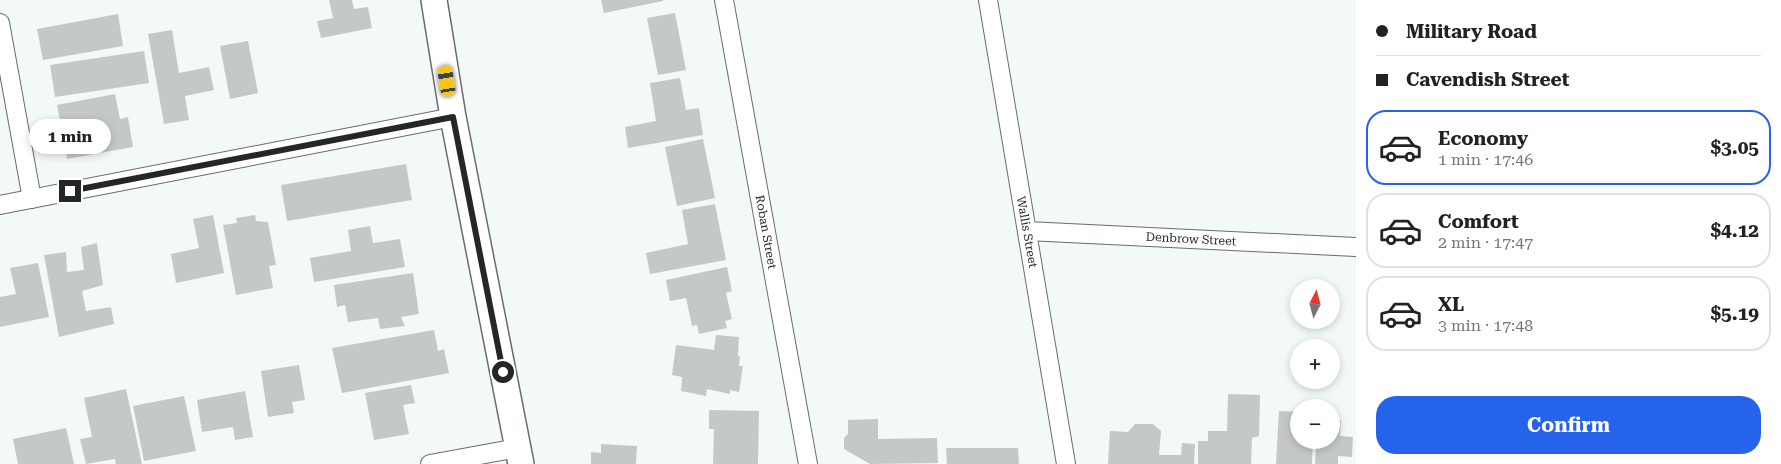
<!DOCTYPE html>
<meta charset="utf-8">
<style>
:root{--surface:#fff;--page:#f6f6f6;--text:#222;--muted:#767676;--line:#e0e0e0;--accent:#2563eb}
body{margin:0;font-family:"Roboto Serif",serif;background:var(--page);color:var(--text);height:100vh;display:flex;flex-direction:column;font-size:19px;white-space:nowrap}
*{box-sizing:border-box;margin:0}
p{font-size:16px;color:var(--muted)}
.icon{flex:none;width:28px;height:28px;fill:none;stroke:currentColor;stroke-width:2;stroke-linecap:round;stroke-linejoin:round}
.map{position:relative;flex:1;overflow:hidden}
.side{display:flex;flex-direction:column;background:var(--surface);width:425px}
.side>*{flex:none}
.hud{display:grid;align-content:center;height:110px;padding:0 20px;background:var(--surface)}
.needle{width:32px;rotate:6deg}
.fabs{position:absolute;left:1290px;top:279px;display:grid;gap:10px}
.fabs a{display:grid;place-items:center;width:50px;height:50px;border-radius:50%;background:var(--surface);box-shadow:0 2px 8px #0003;font-size:25px}
.end{position:absolute;width:22px;height:22px;margin:-11px;border:6px solid #252727;background:#fff;box-shadow:0 0 0 2px #fff}
.from{border-radius:50%}
.bubble{position:absolute;height:35px;border-radius:18px;background:var(--surface);box-shadow:0 2px 8px #0003;font-size:16px;font-weight:700;line-height:35px;text-align:center}
.car{position:absolute;width:15px;height:30px;margin:-15px -8px;border-radius:6px;box-shadow:0 0 4px 1px #0007;background:linear-gradient(#f5c518 24%,#345 0 40%,#f5c518 0 76%,#345 0 86%,#f5c518 0)}
.hud b{display:flex;align-items:center;gap:18px;height:48px;font-size:19px}
.hud b+b{border-top:1px solid var(--line)}
.hud i{width:12px;height:12px;background:var(--text)}
ul{padding:0;list-style:none}
li{display:flex;align-items:center;gap:15px;height:75px;margin:0 10px 8px;padding:0 10px;border:2px solid var(--line);border-radius:20px}
li div{flex:1}
li b{display:block;font-size:19px}
li em{font-style:normal;font-weight:700}
li.current{border-color:var(--accent)}
li>.icon{width:45px;height:45px;stroke-width:1.5}
.primary-button{display:flex;gap:10px;margin-top:auto;padding:10px 20px}
.primary-button a{flex:1;height:58px;border-radius:20px;background:var(--accent);color:#fff;font-size:20px;font-weight:700;line-height:58px;text-align:center}
main{display:flex;flex:1;min-height:0}
.map>svg:first-child{display:block}
</style>
<main>
<div class="map">
<svg width="1356" height="464" viewBox="0 0 1356 464">
<rect width="100%" height="100%" fill="#f3f9f7"/>
<!-- building -->
<g fill="#c4c9c8">
<path d="M329 0H352L354 9 368 7 372 28 321 38 317 21 333 18Z"/>
<path d="M601 0H663V1L604 13Z"/>
<path d="M675 13 686 70 658 75 647 18Z"/>
<path d="M118 14 123 46 43 60 37 29Z"/>
<path d="M172 30 179 73 209 67 214 90 185 96 189 120 164 124 148 34Z"/>
<path d="M248 41 258 93 230 99 220 46Z"/>
<path d="M144 51 149 83 55 97 50 65Z"/>
<path d="M680 78 686 110 699 108 703 135 628 148 625 127 656 121 650 83Z"/>
<path d="M115 94 120 119 128 117 133 147 67 159 57 105Z"/>
<path d="M703 139 715 198 677 206 665 147Z"/>
<path d="M406 164 412 200 287 221 281 185Z"/>
<path d="M715 204 726 260 650 274 646 253 688 244 682 210Z"/>
<path d="M213 215 224 273 176 283 171 254 199 248 193 219Z"/>
<path d="M255 215 256 221 268 222 276 265 269 266 273 288 236 295 223 225 237 223 236 218Z"/>
<path d="M370 226 373 243 400 239 405 267 314 282 310 258 351 251 348 230Z"/>
<path d="M97 243 103 285 82 291 86 311 111 307 114 324 59 337 44 255 66 252 67 272 84 270 81 247Z"/>
<path d="M38 263 49 317 0 327V297L16 294 10 268Z"/>
<path d="M727 267 732 291 726 293 732 319 725 321 727 328 699 334 697 325 692 326 686 298 670 301 666 280Z"/>
<path d="M413 273 419 314 401 317 405 326 380 329 378 318 348 322 345 305 337 307 334 285Z"/>
<path d="M434 330 438 351 444 349 449 373 342 393 332 348Z"/>
<path d="M716 335 739 337 738 356H740L739 366H743L739 392 730 390V394L707 389 706 396 681 391 682 377 672 375 676 345 714 350Z"/>
<path d="M299 365 305 400 292 402 294 413 268 417 261 371Z"/>
<path d="M411 385 415 403 403 405 409 434 374 440 365 393Z"/>
<path d="M126 389 142 464H116L115 459 86 464 80 439 92 437 84 398Z"/>
<path d="M245 391 253 437 235 440 233 427 202 432 197 400Z"/>
<path d="M1228 394 1260 395 1259 436 1252 438 1251 464H1198V441H1208V431H1227Z"/>
<path d="M184 396 196 451 144 461 133 406Z"/>
<path d="M709 410 759 411 758 464H713L714 429H709Z"/>
<path d="M1279 411 1299 412V440H1313L1312 464H1276Z"/>
<path d="M878 419V439L937 438 938 463 870 464 844 449V438L848 434V420Z"/>
<path d="M1331 420H1341L1340 436 1353 437 1352 457 1338 456V464H1315L1316 440H1331Z"/>
<path d="M1135 424H1153L1161 431 1159 455H1181L1182 443 1195 444 1194 464H1108L1110 431 1128 432Z"/>
<path d="M66 428 74 464H18L13 439Z"/>
<path d="M601 444 637 446 636 464H591V452L601 453Z"/>
<path d="M946 448H1018L1019 464H947Z"/>
</g>
<g fill="none" stroke-linecap="round" stroke-linejoin="round">
<!-- street casing -->
<g stroke="#686d6c" stroke-width="20">
<g id="street">
<path d="M724 0 808 464"/>
<path d="M988 0 1066 464"/>
<path d="M0 23 32 199"/>
<path d="M0 205 453 117"/>
<path d="M1027 231 1356 247"/>
<path d="M430 464 518 448"/>
</g>
</g>
<!-- secondary casing -->
<g stroke="#686d6c" stroke-width="28">
<path id="secondary" d="M434 0 453 117 521 464"/>
</g>
<!-- street -->
<use href="#street" stroke="#fff" stroke-width="18"/>
<!-- secondary -->
<use href="#secondary" stroke="#fff" stroke-width="25"/>
</g>
<g fill="none" stroke-linecap="round" stroke-linejoin="round">
<!-- route -->
<path stroke="#252727" stroke-width="6" d="M70 191 453 117 503 372"/>
</g>
<g text-anchor="middle" stroke-width="4" stroke-linejoin="round" paint-order="stroke">
<!-- street labels -->
<g font-size="12" fill="#252727" stroke="#fff">
<text transform="translate(766 232) rotate(80)" y="4">Roban Street</text>
<text transform="translate(1027 232) rotate(80)" y="4">Wallis Street</text>
<text transform="translate(1191 239) rotate(3)" y="4">Denbrow Street</text>
</g>
</g>
</svg>
<div class="fabs">
<a><svg class="needle" viewBox="-14 -14 28 28"><path d="M0-13l5 13h-10z" fill="#e53935"/><path d="M0 13l5-13h-10z" fill="#767676"/></svg></a>
<a>+</a>
<a>−</a>
</div>
<i class="end from" style="left:503px;top:372px"></i>
<i class="end" style="left:70px;top:191px"></i>
<div class="bubble" style="left:29px;top:119px;width:82px">1 min</div>
<i class="car" style="left:447px;top:81px;rotate:351deg"></i>
</div>
<section class="side">
<div class="hud">
<b><i class="from"></i>Military Road</b>
<b><i></i>Cavendish Street</b>
</div>
<ul>
<li class="current"><svg class="icon" aria-label="car" viewBox="0 0 24 24"><path d="M5 17H2v-5l4-1 3-4h7l3 4 3 1v5h-3M9 17h6M6 11h13"/><circle cx="7" cy="17" r="2"/><circle cx="17" cy="17" r="2"/></svg><div><b>Economy</b><p>1 min · 17:46</p></div><em>$3.05</em></li>
<li><svg class="icon" aria-label="car" viewBox="0 0 24 24"><path d="M5 17H2v-5l4-1 3-4h7l3 4 3 1v5h-3M9 17h6M6 11h13"/><circle cx="7" cy="17" r="2"/><circle cx="17" cy="17" r="2"/></svg><div><b>Comfort</b><p>2 min · 17:47</p></div><em>$4.12</em></li>
<li><svg class="icon" aria-label="car" viewBox="0 0 24 24"><path d="M5 17H2v-5l4-1 3-4h7l3 4 3 1v5h-3M9 17h6M6 11h13"/><circle cx="7" cy="17" r="2"/><circle cx="17" cy="17" r="2"/></svg><div><b>XL</b><p>3 min · 17:48</p></div><em>$5.19</em></li>
</ul>
<div class="primary-button"><a>Confirm</a></div>
</section>
</main>
